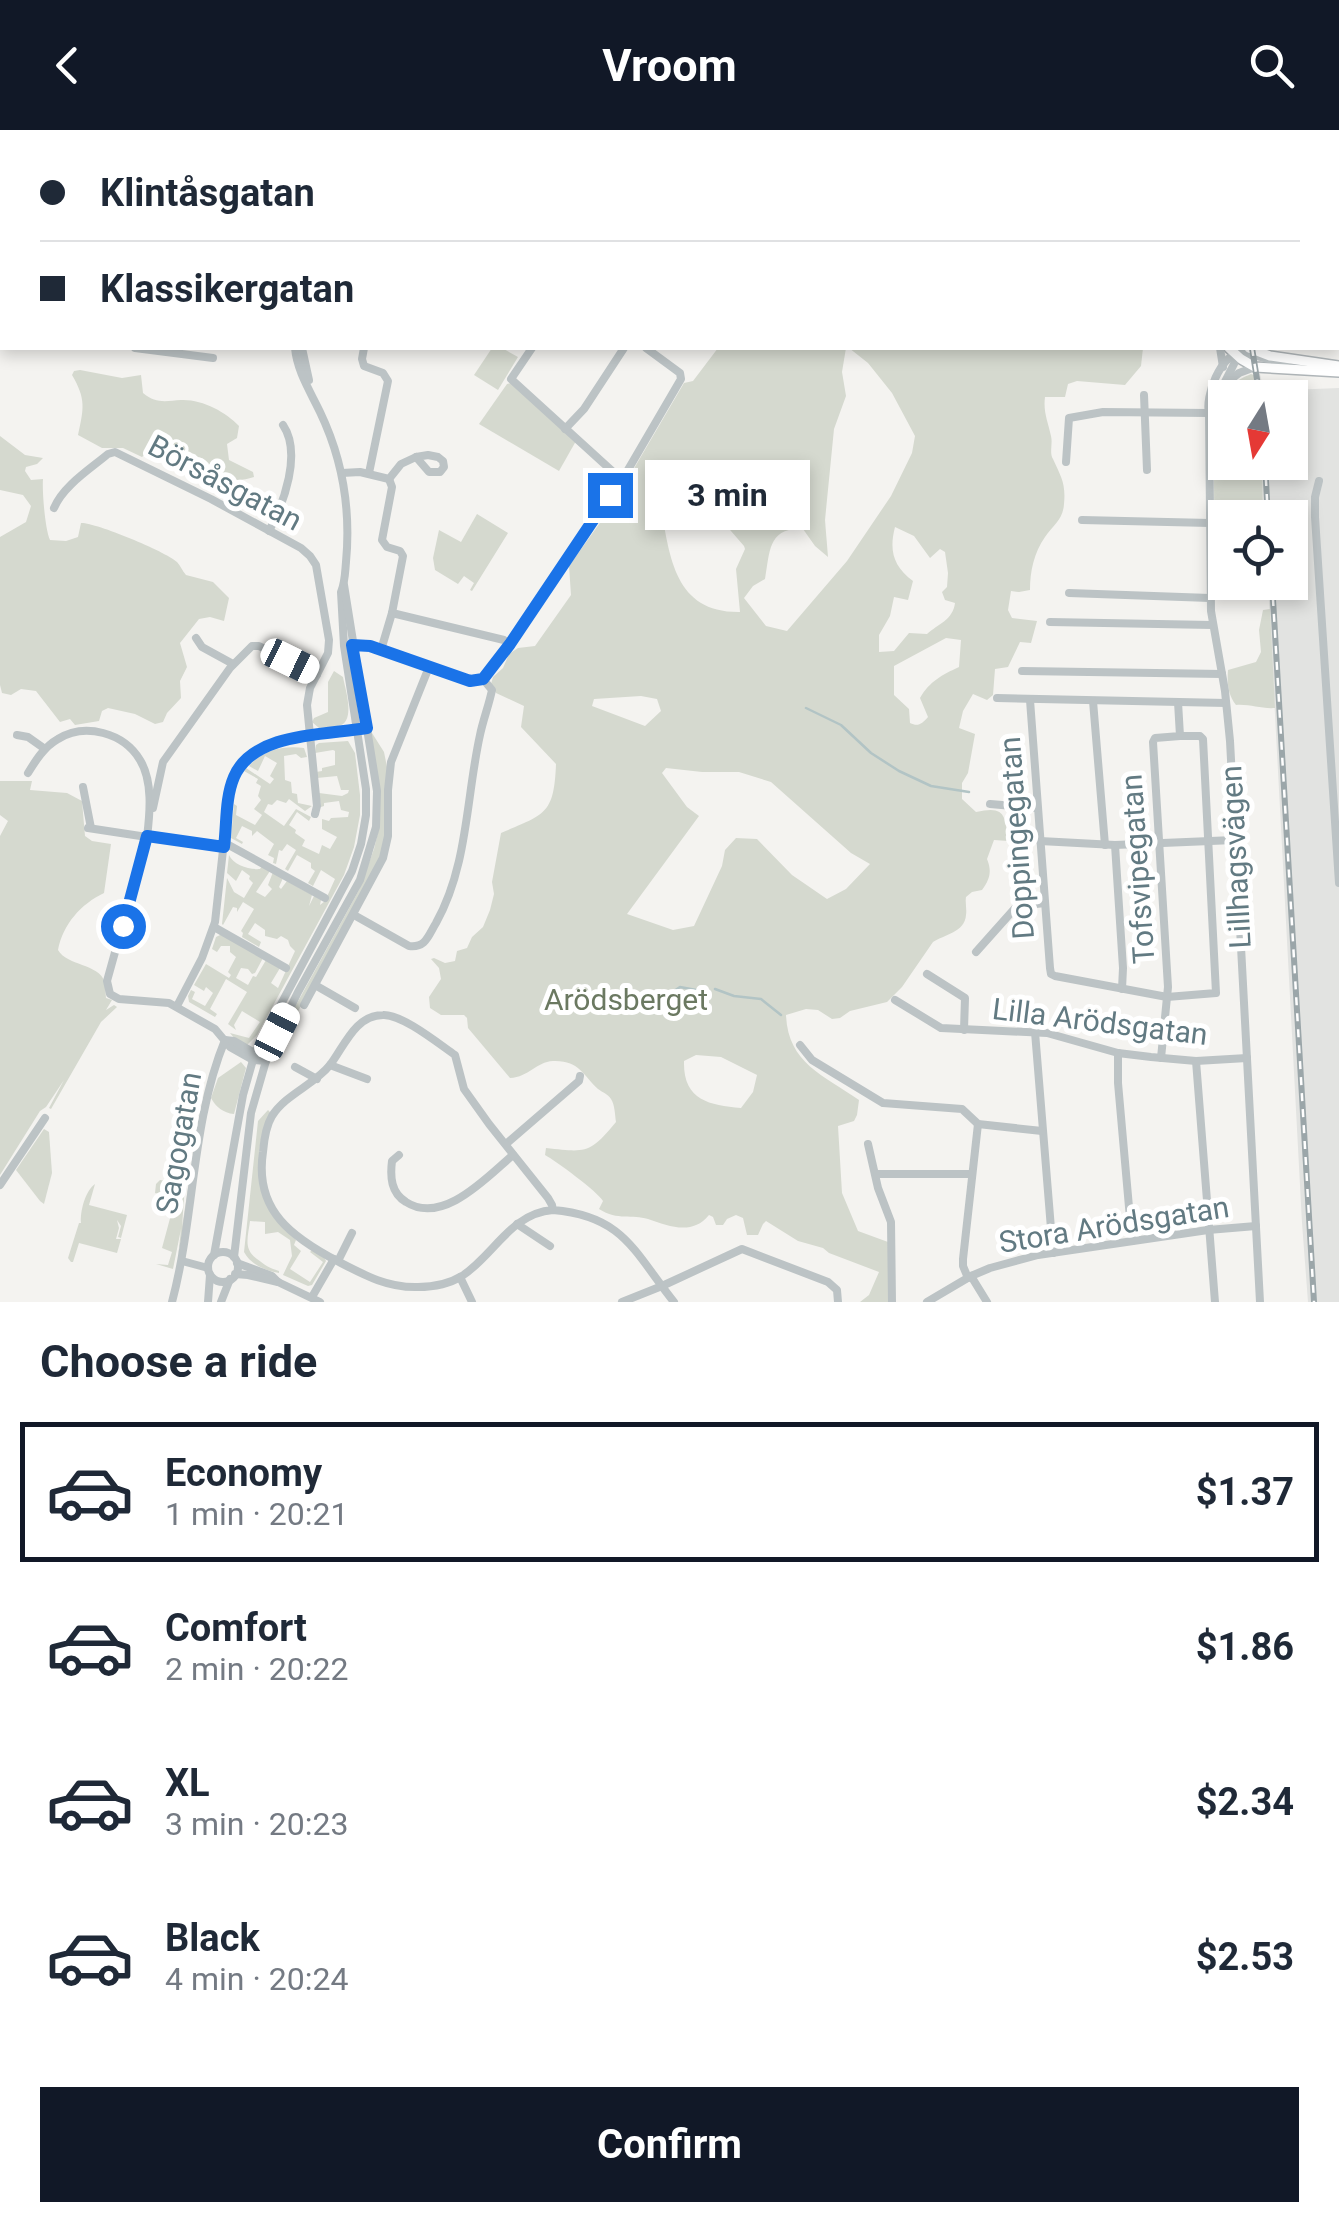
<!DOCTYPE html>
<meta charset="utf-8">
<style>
:root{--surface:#fff;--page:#f2f2f3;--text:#1f2937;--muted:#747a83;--line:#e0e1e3;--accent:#111827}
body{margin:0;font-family:Roboto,sans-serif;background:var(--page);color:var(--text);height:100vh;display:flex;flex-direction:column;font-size:38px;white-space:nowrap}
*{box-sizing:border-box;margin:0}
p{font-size:32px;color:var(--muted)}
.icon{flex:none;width:55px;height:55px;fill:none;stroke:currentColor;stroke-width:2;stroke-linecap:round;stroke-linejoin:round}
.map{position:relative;height:1172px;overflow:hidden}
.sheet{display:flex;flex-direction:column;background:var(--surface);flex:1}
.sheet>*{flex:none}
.banner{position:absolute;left:0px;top:0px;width:1340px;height:220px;box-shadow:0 5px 15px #0003;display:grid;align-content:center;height:220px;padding:0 40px;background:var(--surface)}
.needle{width:65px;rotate:191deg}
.buttons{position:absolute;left:1208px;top:250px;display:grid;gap:20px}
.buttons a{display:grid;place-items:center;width:100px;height:100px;border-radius:0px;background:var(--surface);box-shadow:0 5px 15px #0003;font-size:50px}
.end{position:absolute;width:45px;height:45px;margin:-22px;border:12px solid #1a73e8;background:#fff;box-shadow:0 0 0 5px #fff}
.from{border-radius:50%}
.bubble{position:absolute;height:70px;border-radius:0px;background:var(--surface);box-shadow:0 5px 15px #0003;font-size:32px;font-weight:700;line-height:70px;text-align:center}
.car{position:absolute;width:30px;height:60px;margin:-30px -15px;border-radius:12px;box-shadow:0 0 8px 2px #0007;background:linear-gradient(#fff 24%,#345 0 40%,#fff 0 76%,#345 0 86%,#fff 0)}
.banner b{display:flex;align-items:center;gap:35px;height:95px;font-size:38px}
.banner b+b{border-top:2px solid var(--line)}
.banner i{width:25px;height:25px;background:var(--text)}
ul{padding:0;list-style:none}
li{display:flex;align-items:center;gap:30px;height:140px;margin:0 20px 15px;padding:0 20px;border:5px solid transparent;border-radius:0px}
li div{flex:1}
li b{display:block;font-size:38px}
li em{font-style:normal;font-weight:700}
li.on{border-color:var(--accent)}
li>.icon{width:90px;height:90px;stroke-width:1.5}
h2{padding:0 40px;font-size:45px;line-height:120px}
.action{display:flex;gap:20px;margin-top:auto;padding:20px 40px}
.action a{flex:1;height:115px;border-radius:0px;background:var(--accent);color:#fff;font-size:40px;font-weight:700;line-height:115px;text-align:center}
header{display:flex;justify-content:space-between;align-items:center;height:130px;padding:0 40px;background:var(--accent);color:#fff;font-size:45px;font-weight:700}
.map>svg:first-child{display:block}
</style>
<header><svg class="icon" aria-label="back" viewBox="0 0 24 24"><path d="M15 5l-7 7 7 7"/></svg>Vroom<svg class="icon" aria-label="search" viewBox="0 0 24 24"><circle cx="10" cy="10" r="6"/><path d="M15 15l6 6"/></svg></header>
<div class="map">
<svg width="1339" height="1172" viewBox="0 0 1339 1172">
<rect width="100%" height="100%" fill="#f4f3f0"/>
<!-- built -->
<path fill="#e2e3e1" d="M1260 244 1264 261 1339 258V1172H1308L1302 1093 1268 453 1290 452V388H1225V433H1215L1216 387H1263L1262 333 1290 332V268L1257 267 1254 245Z"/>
<!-- green -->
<g fill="#d5d9cf" fill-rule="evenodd">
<path d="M492 218H502L518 227 498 260 474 245Z"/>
<path d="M718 218H846L842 242 846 266 834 299 825 390 828 427 815 416 803 399C768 397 770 421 765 449L753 456 744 468 766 496 787 501 847 431 891 366 912 323 915 306 892 263 868 233 849 218H1143L1141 236 1125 255 1077 251 1068 254 1065 267H1045C1043 282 1048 292 1051 306 1053 314 1049 322 1053 329 1061 347 1066 353 1064 374 1063 390 1053 395 1045 407 1034 423 1030 441 1030 460L1019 462 1011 461 1008 480 1012 488 1037 491 1031 513 1020 512 1008 537 995 539 993 565 987 570 973 564 963 581 959 598 975 604 968 643 962 653V669L976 682C1006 675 1005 686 1008 711L994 710 987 729C992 741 990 749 982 760L972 762 966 767C965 773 967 779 966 785 965 802 944 805 933 812L902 857 887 872 850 881 840 888 832 889 818 880 806 879 786 885C788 933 823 945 859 970L857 985 854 991 838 996 842 1063 858 1101 888 1112V1172H860L869 1165 879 1142 829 1123 823 1118 798 1111 766 1091 763 1094 758 1105H747L743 1088 736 1085 727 1089 723 1095H716L713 1087 709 1085C692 1106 669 1096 648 1089 632 1084 618 1091 599 1079L603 1071C598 1062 556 1031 545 1025L546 1018C585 1022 589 1025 616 992 615 986 615 975 611 969 608 964 602 962 598 959 583 945 579 930 553 931 536 932 529 947 510 948L468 898 467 888 464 885H441L430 878 429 867 441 849 439 838 431 829 434 828 445 833 455 831 457 821 467 818 472 807 483 797 490 780 494 764 492 752 501 703C545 684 554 685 556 634L521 597 524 576 496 563 491 554 493 547 503 538 509 524 518 518 535 516 571 465 569 436 612 376 684 253 693 251ZM691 355 744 416 745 419 736 439 740 482C675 483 670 428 661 378L680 357ZM895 397 914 406 930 428 940 419 945 422 948 443 947 457 942 462 945 470 955 473C953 490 938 494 927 504L909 503 894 521 879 522V505L890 486 894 467 908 470 913 451C893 436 889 420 895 397ZM946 508 961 510 959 537C942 545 930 551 920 568L928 587C922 594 918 597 910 593L909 579 894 565V536ZM641 566 657 569 661 581 645 596 592 576 594 569ZM666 638 702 642H739L771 652 851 723 870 734 846 759 827 769 792 745 757 709 736 708 725 720 722 736 694 796 673 800 627 784 699 686 687 677 662 643ZM696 925 721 927 757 945 753 962 741 978C709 975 683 970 684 931Z"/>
<path d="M80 240 122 248 141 245 143 263C156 274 166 271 181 270 202 269 226 282 239 296L237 308 227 314 229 330 253 342 254 347C230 355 223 346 206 331 200 326 198 328 191 324 178 319 170 311 155 311L148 322 142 327 123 318H102L78 305C84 278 86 269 72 245L74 241Z"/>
<path d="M1251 244 1254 245 1257 267 1225 268V332L1262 333 1263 387H1216L1214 380C1215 347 1209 282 1231 256 1237 250 1244 247 1251 244Z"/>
<path d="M511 253 576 311 559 341 479 294 507 254Z"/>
<path d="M0 306 25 325 43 328 37 334 26 337 25 341 31 350 43 349C42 361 45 399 50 410L66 411 78 407 81 393C94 392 165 421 177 432 181 436 182 441 186 445L213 452 229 468 224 491 210 487 199 489 180 513 187 537 180 551 181 568 167 583 163 592 155 594 135 584 108 578 102 581 99 591 75 595 70 589 60 592 36 561 21 559 11 565 2 563 0 555V407L26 392 31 376 23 365 0 360Z"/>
<path d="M477 384 508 403 472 461 470 460 474 453 464 446 458 454 435 440 433 428 439 400 461 412Z"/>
<path d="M1270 479 1275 578C1261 579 1250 574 1236 575 1228 565 1227 553 1228 540L1256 532 1261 522 1259 500 1263 480Z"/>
<path d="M334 541 343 547C345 558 353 582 345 592 341 598 326 597 319 598L312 592 314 588 328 582V552Z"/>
<path d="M367 579 372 603 384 622 387 637 384 712 382 723 277 921 274 922 290 886 359 760 374 719 379 698Z"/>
<path d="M348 611 355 623 360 665V685L354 717 344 745 257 905 247 915 235 909 230 903 249 908 260 892 242 881 234 895 236 900 228 894 247 862 226 849 210 879 217 884 215 887 189 872 188 866 191 860 195 862 192 869 205 876 213 863 206 857 204 861 194 855 206 834 229 848 231 845 228 842 236 827 230 822V816H221L217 822 212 819 216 807 222 804 263 828 255 843 252 844 248 839 241 838 236 848 248 855 253 846 256 847 266 830 280 838 271 853 278 858 295 821 290 816 288 810 281 806 277 809 265 806V800L255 793 248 804 261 812 259 817 242 807 243 803 241 801 254 779 243 772 237 782V778L233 777 223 795 222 794 227 748 234 762 244 768 253 753 249 749 250 746 242 740 236 751 227 743 229 725C233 735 250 740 260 739L262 736 270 741 256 762 265 767 272 759 268 755 273 742 283 748 279 757 281 759 287 751 312 765 309 776 314 766 321 770 320 775 325 771 335 749 321 740 313 756 308 753 315 741 311 738V733L297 725 288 741 285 739 296 720 287 714 282 721 279 720 276 734 273 733 274 728 268 725 274 714 257 701 252 706V701L242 696 236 708 243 712 242 714 231 708 234 674 237 676 236 685 255 695 262 685 254 679 261 670 258 666 261 656 256 653 258 649 244 641 246 638 270 654 274 649 270 646 277 633 265 626 258 641 249 636C263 620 284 615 304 618L307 627 301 628 296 624 284 626 285 650 291 652 292 663 297 664 298 673 312 676 305 681 289 669 286 673 277 670 272 675 268 674 264 682 284 696 296 679 311 687 309 691 297 682 289 695 296 700 295 703 305 710 302 716 319 724 322 715 330 719 337 707 322 699V689L329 691 331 688 348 687 349 682 341 680 339 671 324 673V676L321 677 319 663 342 666 348 663 349 660H341L337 646 317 648 316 642 322 641V638L335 635V621L333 620 315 623 316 615 319 613Z"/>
<path d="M0 651H32L30 660 67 663 82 671 85 706 92 711 111 714 104 763C81 774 63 794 58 820 67 836 98 833 105 852 105 853 106 867 106 868L112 870 106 880 114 875 117 877 101 892 51 979 49 978 64 950 46 977 40 981 0 1045V706L8 691 0 685Z"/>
<path d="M241 932 246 938 234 984C223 983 216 977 211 968L218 948Z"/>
<path d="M268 980 271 983C247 1024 262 1080 296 1110L294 1115 301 1121 290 1139 310 1152 323 1132 310 1122 312 1120 324 1127 326 1131 312 1155 308 1156 283 1145 292 1126 290 1110 278 1102 265 1104V1092L250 1091C248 1107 243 1119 257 1129 265 1135 269 1138 279 1141V1143C266 1141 251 1135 244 1122L258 991Z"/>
<path d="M44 999 49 1002 52 1043 44 1074 40 1071 16 1040Z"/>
<path d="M160 1050 185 1054 182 1097 188 1058 190 1059 178 1127 181 1099 173 1139 156 1134 168 1135 172 1122 162 1118 179 1055 166 1051 162 1065 155 1063 156 1054Z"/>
<path d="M95 1054 89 1075 127 1085 121 1108 118 1107 121 1096 117 1090 119 1098 116 1109H121L117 1123 79 1113 73 1132H71L68 1128 79 1093H81C80 1082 85 1061 95 1054Z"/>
</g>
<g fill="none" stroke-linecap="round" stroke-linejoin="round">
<!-- stream -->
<g stroke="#b2c4c5" stroke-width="2.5">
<path d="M806 578 841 595 871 623 899 641 931 656 969 662"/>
<path d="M715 859 734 866 761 869 781 885"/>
<path d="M659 871 680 857 707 862"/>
</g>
<!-- major casing -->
<g stroke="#b0b6b9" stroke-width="12">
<g id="major">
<path d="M1229 218 1241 229 1255 237 1339 242"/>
<path d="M1249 218 1270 226 1339 236"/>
</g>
</g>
<!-- minor -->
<g stroke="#bcc3c5" stroke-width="8">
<path d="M139 0 140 2"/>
<path d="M554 0 555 2"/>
<path d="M642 0 646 2"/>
<path d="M321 2 322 0"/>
<path d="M367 2 369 0"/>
<path d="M397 2 398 0"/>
<path d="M470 2V0"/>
<path d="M973 2 974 0"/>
<path d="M0 3 1 0"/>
<path d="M0 47 2 49"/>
<path d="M0 108 2 109"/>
<path d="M0 114 2 115"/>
<path d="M135 218 213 228"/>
<path d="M302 218 309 250"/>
<path d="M364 218 362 229 364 236 383 243 388 251 369 343"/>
<path d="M532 218 511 249 622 350"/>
<path d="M1220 218 1223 237"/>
<path d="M1225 254 1239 243 1255 237"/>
<path d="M1144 265 1147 340"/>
<path d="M1209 283 1234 234 1237 218"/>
<path d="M565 299 584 279 624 218"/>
<path d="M428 325 438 327 443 331 444 337 440 342H429L416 327Z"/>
<path d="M1066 332 1069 288 1103 282 1209 283"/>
<path d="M342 343 360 342 389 349 401 334 416 327"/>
<path d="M1319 351 1315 367V387L1339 753"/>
<path d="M54 378C63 356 90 339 108 324L115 322 211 369 301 418 310 426 316 435 329 510 328 523 310 558 307 575 317 676 315 684"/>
<path d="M1082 390 1210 393"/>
<path d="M269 401C284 373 302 323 283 295"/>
<path d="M1069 463 1210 468"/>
<path d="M392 483 504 510 510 514"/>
<path d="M1050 492 1212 495"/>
<path d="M196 508 202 517 233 534"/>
<path d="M349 515 365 514 470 551 483 549"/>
<path d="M381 520 392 483 403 426 400 421 387 417 382 410 392 357 389 349"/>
<path d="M1022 541 1222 544"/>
<path d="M483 549 510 514 622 350 681 249 680 243 646 218"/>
<path d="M997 568 1226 573"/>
<path d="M1030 570 1050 838 1051 844 1055 846 1167 867 1216 863 1203 609 1200 606H1180"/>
<path d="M1093 571 1105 715"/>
<path d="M17 605 28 607 45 619"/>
<path d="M28 643C36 630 44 617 58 609 85 592 124 603 140 630 153 651 150 683 147 707L224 717"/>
<path d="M83 657 91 698"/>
<path d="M990 674 1037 678"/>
<path d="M153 678 163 632 230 538 252 516H259L317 545"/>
<path d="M88 698 147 707 107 851 110 864 119 869 169 873 215 899 230 917 253 930 266 931"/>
<path d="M1040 711 1115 715 1234 710"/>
<path d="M225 713 325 768"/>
<path d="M1115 715 1123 838 1122 859"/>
<path d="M354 785 409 816C426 818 428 806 436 793 468 736 466 668 480 605 483 590 489 575 492 560L483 549"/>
<path d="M214 797 286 838"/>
<path d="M976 822 1017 776 1045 773"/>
<path d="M927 844 965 868 964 900"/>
<path d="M315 855 355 878"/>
<path d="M895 870 941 898 1047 903 1118 923 1151 927 1196 931 1247 928"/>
<path d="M304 875 383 728 388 706V660L391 632 429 537"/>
<path d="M177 876 202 828 215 792 229 666 238 639 253 624 267 616 294 609 362 599"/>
<path d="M1035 902 1053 1123"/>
<path d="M225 910 234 911 256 924"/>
<path d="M800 915 812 930 883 973 962 979 978 994 1042 1001"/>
<path d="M1118 923V953L1132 1111"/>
<path d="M1161 928 1168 857 1153 612 1155 608 1180 606 1178 572"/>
<path d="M1196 931 1215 1172"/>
<path d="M330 935 367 949"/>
<path d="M295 937 317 949"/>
<path d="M506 1014 579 951 580 946"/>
<path d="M868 1014 878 1058 891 1092 892 1172"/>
<path d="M399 1025 392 1031C390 1047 391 1063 406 1072 443 1096 488 1046 513 1025"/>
<path d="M877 1044H972"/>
<path d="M0 1055 45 988"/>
<path d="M553 1080C511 1083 494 1125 462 1146 449 1154 433 1157 418 1157 388 1158 364 1145 339 1132 293 1108 254 1081 263 1022 264 1010 266 996 272 986 286 964 314 955 330 935 344 917 355 885 383 885 402 884 439 914 455 925L464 959 489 994 548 1068 552 1075 553 1080C624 1086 634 1122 674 1172"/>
<path d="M517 1094 550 1116"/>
<circle cx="223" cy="1137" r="15"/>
<path d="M214 1125 243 965 255 923 352 741 361 714 366 685V659L344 516 341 462C345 453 345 443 346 432 351 379 343 330 320 282 310 261 297 241 295 218"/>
<path d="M234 1127 251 983 268 924 298 862 360 750 376 697 377 661 344 455"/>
<path d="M182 1131 208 1138"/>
<path d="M338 1131 352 1103"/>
<path d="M237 1133 272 1146 278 1152 320 1172"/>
<path d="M235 1144 248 1145 278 1152"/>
<path d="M971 1146 987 1172"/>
<path d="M460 1147 472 1172"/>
<path d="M968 1148 963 1136V1129L978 994"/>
<path d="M312 1167 334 1129"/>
<path d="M172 1172C195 1086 191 993 225 910"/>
<path d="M208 1172 210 1145"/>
<path d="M221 1172 230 1149"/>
<path d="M622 1172 662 1156 742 1119 828 1152 837 1160 838 1172"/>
<path d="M927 1172 971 1146 990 1138 1038 1125 1208 1100 1256 1096"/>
<path d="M1260 1172 1230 611 1225 561 1211 481 1209 283C1205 266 1220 226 1240 223 1252 222 1271 233 1287 231"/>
</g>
<!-- major -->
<use href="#major" stroke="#fff" stroke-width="9"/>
<!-- rail casing -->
<g stroke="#9ba6a9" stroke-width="6">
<g id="rail">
<path d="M1252 218 1260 268"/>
<path d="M1265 332 1268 388"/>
<path d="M1272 452 1314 1172"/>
</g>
</g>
<!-- rail -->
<use href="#rail" stroke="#fff" stroke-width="2.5" stroke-dasharray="8" stroke-linecap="butt"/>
</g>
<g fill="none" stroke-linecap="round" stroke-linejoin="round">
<!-- route -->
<path stroke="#1a73e8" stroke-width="12" d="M123 796 147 706 224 717C227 694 225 668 234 647 253 602 326 605 367 598L352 515 370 516 470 551 483 549 510 514 610 365"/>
</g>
<g text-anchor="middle" stroke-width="10" stroke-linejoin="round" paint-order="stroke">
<!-- street labels -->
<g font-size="30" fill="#627a82" stroke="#fff">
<text transform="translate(225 353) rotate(28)" y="10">Börsåsgatan</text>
<text transform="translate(1017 708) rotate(-94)" y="10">Doppingegatan</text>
<text transform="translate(1236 727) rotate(-93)" y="10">Lillhagsvägen</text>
<text transform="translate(1138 739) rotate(-94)" y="10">Tofsvipegatan</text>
<text transform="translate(1100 892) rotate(7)" y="10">Lilla Arödsgatan</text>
<text transform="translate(179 1013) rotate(-80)" y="10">Sagogatan</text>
<text transform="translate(1114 1095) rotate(-9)" y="10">Stora Arödsgatan</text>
</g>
<!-- park labels -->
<g font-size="30" fill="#6b7961" stroke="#fff">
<text x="626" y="880">Arödsberget</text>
</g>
</g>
</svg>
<div class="buttons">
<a><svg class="needle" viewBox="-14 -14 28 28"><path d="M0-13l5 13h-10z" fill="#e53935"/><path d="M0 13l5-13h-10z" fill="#747a83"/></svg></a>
<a><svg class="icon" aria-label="locate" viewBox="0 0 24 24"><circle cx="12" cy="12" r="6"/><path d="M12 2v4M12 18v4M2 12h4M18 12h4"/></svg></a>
</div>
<i class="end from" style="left:123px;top:796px"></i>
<i class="end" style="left:610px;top:365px"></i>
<div class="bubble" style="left:645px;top:330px;width:165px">3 min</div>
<i class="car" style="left:290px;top:531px;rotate:116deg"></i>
<i class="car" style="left:277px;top:902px;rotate:27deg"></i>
<div class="banner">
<b><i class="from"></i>Klintåsgatan</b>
<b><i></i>Klassikergatan</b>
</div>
</div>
<section class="sheet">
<h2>Choose a ride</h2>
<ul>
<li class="on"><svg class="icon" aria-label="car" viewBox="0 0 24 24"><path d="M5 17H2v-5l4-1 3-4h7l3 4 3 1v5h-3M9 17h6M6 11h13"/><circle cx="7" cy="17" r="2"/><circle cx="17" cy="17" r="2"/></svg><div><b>Economy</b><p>1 min · 20:21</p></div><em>$1.37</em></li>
<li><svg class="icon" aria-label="car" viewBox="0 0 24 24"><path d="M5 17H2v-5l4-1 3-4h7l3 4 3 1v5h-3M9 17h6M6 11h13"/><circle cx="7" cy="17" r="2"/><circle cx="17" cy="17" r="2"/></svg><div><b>Comfort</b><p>2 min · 20:22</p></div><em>$1.86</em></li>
<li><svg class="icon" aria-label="car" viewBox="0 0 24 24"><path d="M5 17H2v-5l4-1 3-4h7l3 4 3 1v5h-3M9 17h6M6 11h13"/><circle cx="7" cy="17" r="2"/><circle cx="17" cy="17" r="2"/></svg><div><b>XL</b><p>3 min · 20:23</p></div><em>$2.34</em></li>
<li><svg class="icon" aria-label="car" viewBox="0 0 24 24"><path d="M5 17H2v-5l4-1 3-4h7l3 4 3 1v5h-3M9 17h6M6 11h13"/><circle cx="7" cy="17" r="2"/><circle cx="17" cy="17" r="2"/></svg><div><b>Black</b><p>4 min · 20:24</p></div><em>$2.53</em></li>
</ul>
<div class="action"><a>Confirm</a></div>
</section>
